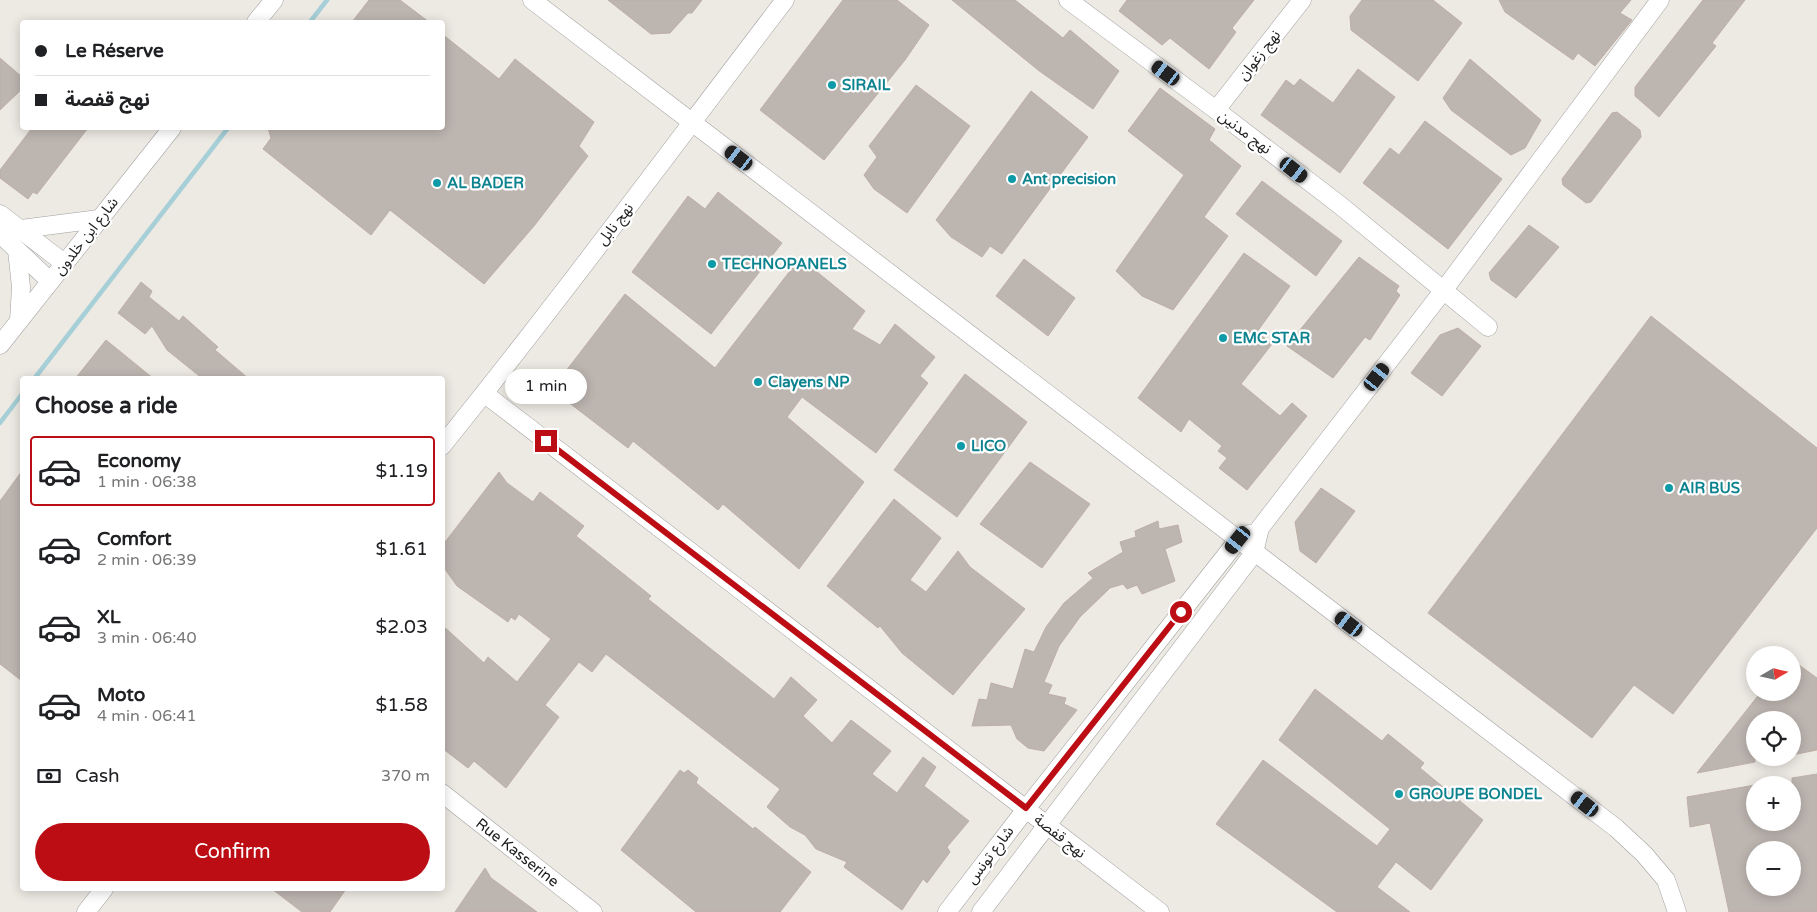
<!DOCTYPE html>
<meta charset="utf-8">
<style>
:root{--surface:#fff;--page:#f2f2f2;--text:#202124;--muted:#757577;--line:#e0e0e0;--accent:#bc0d15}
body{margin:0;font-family:"Varela Round","Noto Sans Arabic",sans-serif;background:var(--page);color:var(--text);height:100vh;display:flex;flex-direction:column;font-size:19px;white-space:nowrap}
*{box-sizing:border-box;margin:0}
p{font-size:16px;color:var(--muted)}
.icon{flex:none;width:28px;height:28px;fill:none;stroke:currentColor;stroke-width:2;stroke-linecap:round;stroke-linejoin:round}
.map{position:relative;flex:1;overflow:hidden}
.drawer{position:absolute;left:20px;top:376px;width:425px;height:515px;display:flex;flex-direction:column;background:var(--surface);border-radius:5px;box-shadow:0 2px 12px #0003}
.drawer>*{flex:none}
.banner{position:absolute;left:20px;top:20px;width:425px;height:110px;border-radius:5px;box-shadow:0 2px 12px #0003;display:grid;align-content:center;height:110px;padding:0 15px;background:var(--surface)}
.needle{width:32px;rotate:81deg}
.fabs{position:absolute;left:1746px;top:646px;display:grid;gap:10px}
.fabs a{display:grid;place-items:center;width:55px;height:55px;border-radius:50%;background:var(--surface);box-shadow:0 2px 12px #0003;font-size:25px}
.end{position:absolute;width:22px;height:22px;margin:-11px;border:6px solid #bc0d15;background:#fff;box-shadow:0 0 0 2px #fff}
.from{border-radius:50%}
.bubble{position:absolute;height:35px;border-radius:18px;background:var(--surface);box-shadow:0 2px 12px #0003;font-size:16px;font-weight:600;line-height:35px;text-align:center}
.car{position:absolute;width:15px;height:30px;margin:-15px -8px;border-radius:6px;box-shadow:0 0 4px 1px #0007;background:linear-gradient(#222 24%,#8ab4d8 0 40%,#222 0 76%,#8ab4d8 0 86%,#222 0)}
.banner b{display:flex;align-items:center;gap:18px;height:48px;font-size:19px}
.banner b+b{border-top:1px solid var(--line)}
.banner i{width:12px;height:12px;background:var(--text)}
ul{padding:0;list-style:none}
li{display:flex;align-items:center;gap:15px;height:70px;margin:0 10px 8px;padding:0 5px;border:2px solid transparent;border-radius:5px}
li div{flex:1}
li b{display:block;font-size:19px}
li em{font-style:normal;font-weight:600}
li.on{border-color:var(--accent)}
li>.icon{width:45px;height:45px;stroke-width:1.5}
h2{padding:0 15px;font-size:22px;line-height:60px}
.pay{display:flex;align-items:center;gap:12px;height:55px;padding:0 15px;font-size:19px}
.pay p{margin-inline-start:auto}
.button{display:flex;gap:10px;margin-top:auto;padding:10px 15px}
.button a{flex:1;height:58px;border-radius:30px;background:var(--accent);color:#fff;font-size:20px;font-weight:600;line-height:58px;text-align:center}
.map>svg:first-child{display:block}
</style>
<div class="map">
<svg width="1817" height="912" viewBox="0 0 1817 912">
<rect width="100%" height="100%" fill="#ede9e3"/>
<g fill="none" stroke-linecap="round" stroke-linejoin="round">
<!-- stream -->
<g stroke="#a6cfd8" stroke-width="4.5">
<path d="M310 22 327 0"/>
<path d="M34 379 228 128"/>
<path d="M0 423 22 394"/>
</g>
</g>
<!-- building -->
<g fill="#bdb5b0" stroke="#beafa6" fill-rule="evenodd">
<path d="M369 0H400L429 22H352Z"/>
<path d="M608 0H702L692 13H688L670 33 651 34Z"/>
<path d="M843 0H897L929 25 905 60 824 160 760 110Z"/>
<path d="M952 0H1015L1063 38 1070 30 1119 71 1093 109 1038 70Z"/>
<path d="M1127 0H1254L1232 28 1236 32 1209 69 1170 38 1162 45 1119 11Z"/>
<path d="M1362 0H1433L1462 23 1418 81 1351 30 1350 16Z"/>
<path d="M1499 0H1631L1620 13 1632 20 1595 66 1578 53 1573 60 1505 12Z"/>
<path d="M1703 0H1745L1712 43 1716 46 1659 117 1635 96V87Z"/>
<path d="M442 34 499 79 515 59 594 122 579 146 588 156 534 226 484 284 390 210 371 235 263 149 271 138 268 128H442Z"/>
<path d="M0 58 22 77V89L0 110Z"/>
<path d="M1470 59 1541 120 1525 148 1511 155 1451 110 1443 98Z"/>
<path d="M1358 69 1395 97 1340 173 1261 115 1286 80 1294 86 1300 79 1333 103Z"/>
<path d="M916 85 970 126 907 213 874 189 864 175 877 157 869 146Z"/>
<path d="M1160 88 1215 129 1209 140 1241 166 1204 217 1228 236 1173 310 1142 296 1116 271 1184 175 1128 131Z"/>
<path d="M1031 91 1088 137 1002 254 990 246 982 257 951 237 936 220Z"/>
<path d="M1617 112 1640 130 1641 137 1591 202 1586 203 1563 185 1562 179 1612 113Z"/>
<path d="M1425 121 1502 179 1448 249 1363 183 1390 148 1399 155Z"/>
<path d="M32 128H88L37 194 33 192 28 199 0 178V170Z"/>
<path d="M1262 181 1342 241 1316 276 1236 214Z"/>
<path d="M718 192 782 243 711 334 632 272 688 196 705 209Z"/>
<path d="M1529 225 1559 247 1516 298 1491 280 1489 273Z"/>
<path d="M1244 253 1290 286 1257 332 1272 344 1241 384 1280 416 1292 403 1307 416 1247 490 1219 468 1227 458 1218 451 1222 446 1189 419 1181 432 1138 398Z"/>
<path d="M1359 257 1399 286 1396 291 1400 295 1370 340 1365 337 1333 378 1287 346Z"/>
<path d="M800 258 865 311 852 329 880 345 895 324 935 357 920 376 928 383 876 453 802 397 787 417 864 482 799 569 723 504 718 510 633 441 628 448 559 395 556 384 625 294 715 368Z"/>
<path d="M1024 259 1075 298 1048 336 996 296Z"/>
<path d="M141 282 152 291 149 297 179 321 183 316 218 347 215 350 249 379H203L167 350 152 326 145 334 118 313Z"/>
<path d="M1651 316 1817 448V528L1673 714 1634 685 1592 738 1428 613Z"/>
<path d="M1458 328 1481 346 1442 396 1411 373 1440 335Z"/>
<path d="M106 340 154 379H75Z"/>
<path d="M965 374 1027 422 957 517 894 470Z"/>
<path d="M1030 462 1090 504 1042 568 980 524Z"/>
<path d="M22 471V681L0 664V501Z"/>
<path d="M499 472 507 483 533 502 540 492 584 526 576 536 651 596 648 599 774 699 791 677 817 700 803 716 832 743 851 720 891 751 872 774 897 793 923 757 936 767 924 786 969 821 947 847 950 852 927 883 923 879 902 910 844 867 847 862 816 849 805 835 790 827 767 807 780 789 606 654 592 672 579 662 545 705 559 717 506 788 474 761 468 768 442 748V625L484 663 488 657 517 682 551 639 519 614 515 620 511 617 508 622 457 586 442 565V546Z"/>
<path d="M1321 488 1355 511 1316 563 1300 551 1295 522Z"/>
<path d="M894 499 941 538 910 580 926 592 958 551 970 567 1025 609 953 695 902 653 880 626 878 628 827 586Z"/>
<path d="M1158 521 1159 529 1178 525 1182 542 1165 549 1175 581 1142 594 1137 585 1127 589 1123 584 1110 588 1080 617 1059 646 1044 682 1052 685 1048 694 1066 698 1064 704 1077 710 1044 751 1028 748 1017 739 1011 725 972 726 979 699 987 700 991 683 1013 689 1025 649 1034 652 1046 627 1064 603 1093 578 1088 573 1123 552 1120 542 1136 537 1135 531Z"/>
<path d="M1792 660 1817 678V750L1792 755V720H1755V762L1697 773 1761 692H1792Z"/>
<path d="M1315 689 1382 741 1388 734 1424 763 1420 768 1483 820 1431 890 1396 862 1377 887 1410 912H1337L1216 824 1263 760 1377 846 1390 829 1279 740Z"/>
<path d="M680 770 684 773 688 770 698 778 696 783 753 829 755 827 811 872 780 912H696L621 850Z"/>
<path d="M1817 774V912H1729L1710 823 1690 827 1687 797 1755 785V822H1792V778ZM1755 850H1792V888H1755Z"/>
<path d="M485 868 491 878 537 912H455Z"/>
<path d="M272 889H346L330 912H302Z"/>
</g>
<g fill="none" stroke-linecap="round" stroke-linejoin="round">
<!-- minor casing -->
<g stroke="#a0a0a0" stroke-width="19">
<g id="minor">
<path d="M532 0 1616 828 1644 854 1666 880 1677 912"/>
<path d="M1068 0 1216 110 1341 206 1488 327"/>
<path d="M256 22 274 0"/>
<path d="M1216 110 1302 0"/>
<path d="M0 214 64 263"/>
<path d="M21 229 99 219"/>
<path d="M0 234 50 281"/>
<path d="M17 250 21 287 19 321"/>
<path d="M0 345 172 128"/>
<path d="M485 394 1160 912"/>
<path d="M442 446C560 300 671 149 785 0"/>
<path id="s1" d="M442 793 593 912"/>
<path d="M86 912 104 889"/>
<path d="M947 912 1026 809 1238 540 1249 534"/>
<path d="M981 912 1254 553 1260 528 1443 291 1660 0"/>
</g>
</g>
<!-- minor -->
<use href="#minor" stroke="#fff" stroke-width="18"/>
</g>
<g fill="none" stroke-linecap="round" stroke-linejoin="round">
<!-- route -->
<path stroke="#bc0d15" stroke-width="6" d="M546 441 1026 808 1181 612"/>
</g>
<!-- markers -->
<g fill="#0f9aa8" stroke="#fff" stroke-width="2">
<circle cx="832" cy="85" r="5"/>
<circle cx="1012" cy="179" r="5"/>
<circle cx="437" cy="183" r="5"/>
<circle cx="712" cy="264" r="5"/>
<circle cx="1223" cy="338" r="5"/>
<circle cx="758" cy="382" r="5"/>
<circle cx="961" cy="446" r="5"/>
<circle cx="1669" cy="488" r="5"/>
<circle cx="1399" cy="794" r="5"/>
</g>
<g text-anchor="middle" stroke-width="4.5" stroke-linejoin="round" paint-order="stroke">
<!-- street labels -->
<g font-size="15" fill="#1c1c1c" stroke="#fff">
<text transform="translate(1259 55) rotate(-52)" y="5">نهج زغوان</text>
<text transform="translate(1245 132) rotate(37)" y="5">نهج مدنين</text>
<text transform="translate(615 224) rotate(-52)" y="5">نهج نابل</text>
<text transform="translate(86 236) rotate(-52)" y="5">شارع ابن خلدون</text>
<text transform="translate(1060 836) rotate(38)" y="5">نهج قفصة</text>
<text dy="5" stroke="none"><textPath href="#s1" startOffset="96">Rue Kasserine</textPath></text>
<text transform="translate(990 855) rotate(-53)" y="5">شارع تونس</text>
</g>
<!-- culture labels -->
<g font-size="15" font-weight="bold" fill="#0d838f" stroke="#fff" text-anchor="start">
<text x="842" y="90">SIRAIL</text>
<text x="1022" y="184">Ant precision</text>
<text x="447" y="188">AL BADER</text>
<text x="722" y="269">TECHNOPANELS</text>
<text x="1233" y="343">EMC STAR</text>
<text x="768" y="387">Clayens NP</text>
<text x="971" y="451">LICO</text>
<text x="1679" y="493">AIR BUS</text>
<text x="1409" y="799">GROUPE BONDEL</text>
</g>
</g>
</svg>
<div class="fabs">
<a><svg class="needle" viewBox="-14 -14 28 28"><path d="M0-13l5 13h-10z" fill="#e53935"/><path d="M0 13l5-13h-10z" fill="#757577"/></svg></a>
<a><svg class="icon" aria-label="locate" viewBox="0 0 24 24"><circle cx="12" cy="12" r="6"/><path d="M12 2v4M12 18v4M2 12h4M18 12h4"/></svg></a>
<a>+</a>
<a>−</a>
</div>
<i class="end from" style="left:1181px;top:612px"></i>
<i class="end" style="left:546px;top:441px"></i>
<div class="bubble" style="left:505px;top:369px;width:82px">1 min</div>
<i class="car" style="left:1166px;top:73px;rotate:306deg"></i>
<i class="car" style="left:739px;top:158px;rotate:307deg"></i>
<i class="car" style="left:1294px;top:170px;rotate:128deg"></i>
<i class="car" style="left:1377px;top:377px;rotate:38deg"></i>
<i class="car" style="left:1238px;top:540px;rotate:219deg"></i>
<i class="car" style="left:1349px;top:624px;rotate:307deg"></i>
<i class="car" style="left:1585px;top:804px;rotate:308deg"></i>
<div class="banner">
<b><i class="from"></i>Le Réserve</b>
<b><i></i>نهج قفصة</b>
</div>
<section class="drawer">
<h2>Choose a ride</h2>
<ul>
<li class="on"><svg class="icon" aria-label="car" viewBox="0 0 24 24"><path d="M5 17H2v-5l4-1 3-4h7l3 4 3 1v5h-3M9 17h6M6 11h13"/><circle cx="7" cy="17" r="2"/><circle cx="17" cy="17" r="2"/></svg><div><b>Economy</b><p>1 min · 06:38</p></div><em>$1.19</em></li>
<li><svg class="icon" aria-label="car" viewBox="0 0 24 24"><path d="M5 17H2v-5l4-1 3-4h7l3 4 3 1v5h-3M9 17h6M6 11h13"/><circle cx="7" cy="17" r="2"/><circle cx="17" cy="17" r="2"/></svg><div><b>Comfort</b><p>2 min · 06:39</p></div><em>$1.61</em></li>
<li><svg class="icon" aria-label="car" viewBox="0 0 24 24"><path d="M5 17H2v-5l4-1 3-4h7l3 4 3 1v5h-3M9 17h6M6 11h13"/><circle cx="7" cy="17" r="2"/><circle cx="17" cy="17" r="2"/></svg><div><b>XL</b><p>3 min · 06:40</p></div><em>$2.03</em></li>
<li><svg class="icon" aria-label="car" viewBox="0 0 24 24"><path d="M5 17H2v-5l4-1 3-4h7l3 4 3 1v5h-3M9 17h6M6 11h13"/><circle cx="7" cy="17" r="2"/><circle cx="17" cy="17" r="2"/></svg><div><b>Moto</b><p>4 min · 06:41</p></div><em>$1.58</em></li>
</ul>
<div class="pay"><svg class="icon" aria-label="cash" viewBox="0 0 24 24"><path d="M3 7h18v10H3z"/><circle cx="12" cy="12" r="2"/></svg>Cash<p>370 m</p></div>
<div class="button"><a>Confirm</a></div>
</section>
</div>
